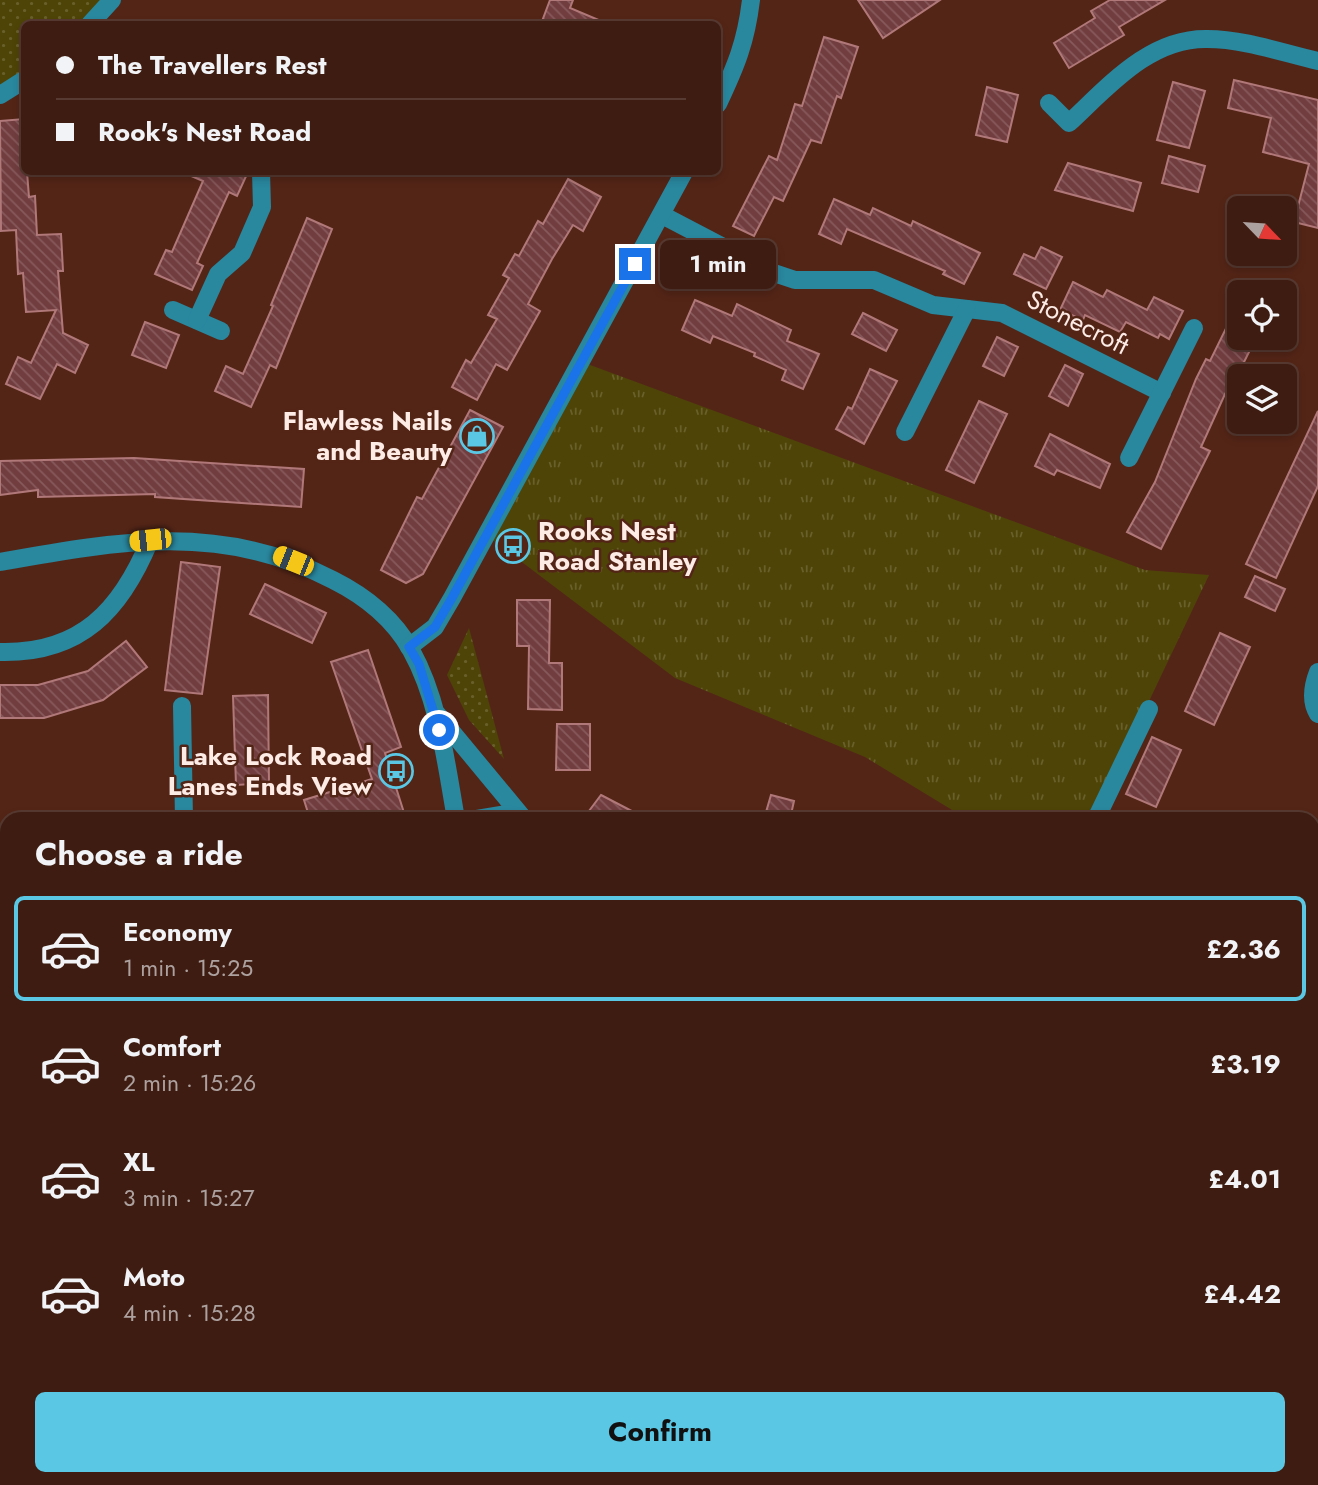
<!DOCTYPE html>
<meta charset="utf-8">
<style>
:root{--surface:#3e1c11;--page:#49291f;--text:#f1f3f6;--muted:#ada19f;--line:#573a31;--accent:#5ac8e5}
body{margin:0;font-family:Jost,sans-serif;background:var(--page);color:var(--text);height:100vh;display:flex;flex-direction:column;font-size:26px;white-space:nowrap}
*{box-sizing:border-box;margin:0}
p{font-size:23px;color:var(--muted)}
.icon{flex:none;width:38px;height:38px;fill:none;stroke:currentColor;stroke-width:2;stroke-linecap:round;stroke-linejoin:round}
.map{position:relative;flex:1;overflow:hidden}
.panel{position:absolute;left:0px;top:812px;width:1320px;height:674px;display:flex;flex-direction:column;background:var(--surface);border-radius:21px 21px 0 0;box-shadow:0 4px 10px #0003,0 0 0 2px var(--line)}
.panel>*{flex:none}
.banner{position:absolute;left:21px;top:21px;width:700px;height:154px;border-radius:10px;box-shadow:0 4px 10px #0003,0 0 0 2px var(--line);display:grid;align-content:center;height:154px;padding:0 35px;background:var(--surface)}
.needle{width:46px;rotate:115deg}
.buttons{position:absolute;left:1227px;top:196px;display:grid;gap:14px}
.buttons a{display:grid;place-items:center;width:70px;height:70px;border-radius:10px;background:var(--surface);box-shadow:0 4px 10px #0003,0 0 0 2px var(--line);font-size:35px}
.end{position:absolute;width:32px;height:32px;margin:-16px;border:9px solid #1a73e8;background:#fff;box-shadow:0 0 0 4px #fff}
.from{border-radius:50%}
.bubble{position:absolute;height:49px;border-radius:10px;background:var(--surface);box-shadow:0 4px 10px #0003,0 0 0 2px var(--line);font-size:23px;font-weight:700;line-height:49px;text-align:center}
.car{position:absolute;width:21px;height:42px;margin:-21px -10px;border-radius:9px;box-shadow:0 0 5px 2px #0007;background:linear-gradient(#f5c518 24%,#345 0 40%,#f5c518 0 76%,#345 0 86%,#f5c518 0)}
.banner b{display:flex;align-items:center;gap:24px;height:66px;font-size:26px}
.banner b+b{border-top:2px solid var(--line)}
.banner i{width:18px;height:18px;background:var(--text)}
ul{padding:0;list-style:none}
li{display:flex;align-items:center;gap:21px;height:105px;margin:0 14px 10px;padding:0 21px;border:4px solid transparent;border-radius:10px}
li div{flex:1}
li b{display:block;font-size:26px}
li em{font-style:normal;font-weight:700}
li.active{border-color:var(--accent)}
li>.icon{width:63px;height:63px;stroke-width:1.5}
h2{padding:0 35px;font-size:32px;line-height:84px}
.cta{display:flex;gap:14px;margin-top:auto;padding:14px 35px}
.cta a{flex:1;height:80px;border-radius:10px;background:var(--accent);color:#111;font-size:28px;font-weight:700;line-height:80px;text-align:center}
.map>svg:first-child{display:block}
</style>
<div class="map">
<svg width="1318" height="1485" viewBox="0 0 1318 1485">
<defs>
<pattern id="grass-dots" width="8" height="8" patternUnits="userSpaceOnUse" patternTransform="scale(1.75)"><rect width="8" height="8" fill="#4e4407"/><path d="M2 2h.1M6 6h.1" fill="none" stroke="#685f2b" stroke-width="1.8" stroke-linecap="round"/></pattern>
<pattern id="park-tufts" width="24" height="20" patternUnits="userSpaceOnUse" patternTransform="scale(1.75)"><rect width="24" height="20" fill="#4e4407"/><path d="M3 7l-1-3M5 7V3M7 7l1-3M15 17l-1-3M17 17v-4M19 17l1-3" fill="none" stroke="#685f2b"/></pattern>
<pattern id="building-back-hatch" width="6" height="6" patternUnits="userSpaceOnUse" patternTransform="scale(1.75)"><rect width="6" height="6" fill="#713d3f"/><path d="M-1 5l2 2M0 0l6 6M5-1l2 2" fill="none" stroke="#86595b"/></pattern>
</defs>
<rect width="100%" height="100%" fill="#532517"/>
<!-- built -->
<path fill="#612c1b" d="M663 1479H1299L1302 1485H651L650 1480Z"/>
<!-- grass -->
<g fill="url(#grass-dots)">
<path d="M0 0H112L90 24H24V80L0 95Z"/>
<path d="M469 628 504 759 469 720 447 675Z"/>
</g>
<!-- park -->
<path fill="url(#park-tufts)" d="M582 362 1145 570 1209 575 1093 819H967L865 757 675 678 485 534Z"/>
<!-- building -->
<g fill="url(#building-back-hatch)" stroke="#b17879" stroke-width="2">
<path d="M550 0H573L570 8 608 24H541Z"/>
<path d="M858 0H940L883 38Z"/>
<path d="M1110 0H1165L1119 27 1124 35 1069 68 1054 43 1095 18 1091 11Z"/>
<path d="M824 37 858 47 841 98 837 96 821 143 811 140 783 201 774 197 754 236 733 226 769 156 777 160 795 104 802 106Z"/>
<path d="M1234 80 1318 100V228L1294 222 1309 164 1263 152 1271 118 1228 108Z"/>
<path d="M1173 82 1205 91 1189 148 1157 140Z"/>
<path d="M987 87 1018 95 1007 142 976 135Z"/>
<path d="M24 119V172H27L29 197 35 196 37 235 61 234 63 271H58L63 333 88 345 75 373 57 364 40 399 6 384 18 357 31 363 56 310 26 312 23 273 18 274 16 230 1 231 0 121Z"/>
<path d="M1169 156 1205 166 1198 192 1162 183Z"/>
<path d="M1068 163 1141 183 1133 211 1055 190Z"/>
<path d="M182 172H248L237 196 229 192 197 263 203 266 192 290 155 274 166 250 172 252 203 181Z"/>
<path d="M568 179 601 197 583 231 573 225 552 259 528 304 540 311 507 370 496 364 477 400 452 387 466 360 471 363 497 319 488 315 509 278 503 275 515 254 519 256 538 221 543 224Z"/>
<path d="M834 199 870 215 873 208 911 226 913 221 980 253 964 284 943 274 945 271 847 229 841 244 819 234Z"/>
<path d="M307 218 332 229 276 368 270 365 251 407 215 391 226 366 243 374 273 306 271 305Z"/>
<path d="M1041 247 1062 257 1046 289 1014 274 1024 254 1035 259Z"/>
<path d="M1073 282 1103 297 1107 290 1147 310 1154 297 1183 311 1169 339 1160 334 1158 338 1126 322 1120 332 1085 315 1083 320 1060 310Z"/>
<path d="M695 300 732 316 737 304 791 330 787 341 819 354 803 389 782 380 786 370 754 356 755 353 713 336 710 343 682 330Z"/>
<path d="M1239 302V338H1256L1227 396 1225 394 1201 447 1210 451 1161 549 1127 532 1155 482 1196 379 1206 359 1210 361Z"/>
<path d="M863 313 897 330 886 351 852 334Z"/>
<path d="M145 322 179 335 166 368 132 355Z"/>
<path d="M997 337 1018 347 1004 376 983 366Z"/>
<path d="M1065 365 1083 374 1068 406 1049 396Z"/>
<path d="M870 369 897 381 864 444 836 429 848 407 852 409Z"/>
<path d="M979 401 1007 414 974 483 946 470Z"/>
<path d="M470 410 503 427 423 574 406 583 381 570 417 497 422 499Z"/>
<path d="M1318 411V486L1276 578 1246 564Z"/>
<path d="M1050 434 1110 464 1100 488 1057 470 1054 475 1035 466Z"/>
<path d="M134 458 304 469 301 507 155 497V494L38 497V490L0 495V461Z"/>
<path d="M181 562 220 567 202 694 165 690Z"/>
<path d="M1255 576 1285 589 1275 611 1245 597Z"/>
<path d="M265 584 326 613 312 643 250 614Z"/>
<path d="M517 600H550L549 663H562V710L528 709 529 646H517Z"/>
<path d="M1220 633 1250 647 1214 725 1185 711Z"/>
<path d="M126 641 147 667 103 700 44 718H0V685H38L88 671Z"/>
<path d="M368 650 401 747 385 753 406 819H310L304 800 372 779 331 662Z"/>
<path d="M268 695 269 783 236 785 233 696Z"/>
<path d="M557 724H590V770H556Z"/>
<path d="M1152 737 1181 750 1156 807 1126 794Z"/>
<path d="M601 795 647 819H583Z"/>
<path d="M771 795 794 801 790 819H764Z"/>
</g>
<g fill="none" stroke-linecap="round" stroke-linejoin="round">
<!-- minor -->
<g stroke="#29879e" stroke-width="18">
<path d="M90 24 112 0"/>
<path d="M0 95 24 80"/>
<path d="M1049 103 1069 123C1108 87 1149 38 1207 39 1244 39 1283 53 1318 61"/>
<path d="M718 104C736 66 746 42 751 0"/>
<path d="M662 215 771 272 795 280H874L933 305 1002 313 1162 393"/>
<path d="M173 310 221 331"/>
<path d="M197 320 218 274 242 253 262 207 261 172"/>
<path d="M905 432 967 309"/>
<path d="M1129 458 1194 328"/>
<path d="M0 562C117 541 222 522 333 580 365 596 393 618 411 650 439 700 446 763 456 819"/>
<path d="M409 647 435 627 452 598 684 172"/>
<path d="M0 652C81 654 121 610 150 540"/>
<path d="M1318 672C1313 685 1310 701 1318 714"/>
<path d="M182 706 184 819"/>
<path d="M437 714 524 819"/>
<path d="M477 819 507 814 522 817"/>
<path d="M1096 819 1149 709"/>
<path d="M0 910H7"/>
<path d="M1312 999 1318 1005"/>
<path d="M1313 1065 1318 1062"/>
<path d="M0 1181H7"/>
<path d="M1312 1405 1318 1402"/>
<path d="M1312 1467 1318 1476"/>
<path d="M628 1479V1485"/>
<path d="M469 1485 473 1479"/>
</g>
</g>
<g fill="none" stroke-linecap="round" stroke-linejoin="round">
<!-- route -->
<path stroke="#1a73e8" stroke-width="9" d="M439 730 419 664 409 647 435 627 452 598 635 264"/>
</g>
<!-- icons -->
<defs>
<g id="shop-ring" transform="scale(1.75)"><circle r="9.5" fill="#532517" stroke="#5ac8e5" stroke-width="1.5"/><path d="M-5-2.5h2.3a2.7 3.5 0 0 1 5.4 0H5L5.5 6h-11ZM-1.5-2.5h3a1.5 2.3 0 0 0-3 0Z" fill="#5ac8e5"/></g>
<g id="bus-ring" transform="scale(1.75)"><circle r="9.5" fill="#532517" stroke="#5ac8e5" stroke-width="1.5"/><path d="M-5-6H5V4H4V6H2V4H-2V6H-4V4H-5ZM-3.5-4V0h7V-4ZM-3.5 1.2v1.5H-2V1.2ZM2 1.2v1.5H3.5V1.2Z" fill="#5ac8e5"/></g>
</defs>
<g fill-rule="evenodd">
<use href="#shop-ring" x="477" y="436"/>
<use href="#bus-ring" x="513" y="546"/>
<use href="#bus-ring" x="396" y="771"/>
</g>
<g text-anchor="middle" stroke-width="5" stroke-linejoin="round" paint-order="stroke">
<!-- street labels -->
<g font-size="26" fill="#fdebe5" stroke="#532517">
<text transform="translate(1078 322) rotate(27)" y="9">Stonecroft</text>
</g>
<!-- poi labels -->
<g font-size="26" font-weight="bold" fill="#fdebe5" stroke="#532517" text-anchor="end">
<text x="452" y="430">Flawless Nails<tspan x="452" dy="30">and Beauty</tspan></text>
<text x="538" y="540" text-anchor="start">Rooks Nest<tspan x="538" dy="30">Road Stanley</tspan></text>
<text x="372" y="765">Lake Lock Road<tspan x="372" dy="30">Lanes Ends View</tspan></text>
</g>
</g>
</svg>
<div class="buttons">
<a><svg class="needle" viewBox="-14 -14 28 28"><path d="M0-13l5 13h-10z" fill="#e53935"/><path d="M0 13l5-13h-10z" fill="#ada19f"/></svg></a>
<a><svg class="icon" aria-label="locate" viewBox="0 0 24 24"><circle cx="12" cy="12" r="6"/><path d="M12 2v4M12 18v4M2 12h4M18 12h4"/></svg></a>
<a><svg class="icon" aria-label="layers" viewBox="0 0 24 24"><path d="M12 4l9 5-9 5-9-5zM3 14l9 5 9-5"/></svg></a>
</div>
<i class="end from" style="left:439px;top:730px"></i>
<i class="end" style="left:635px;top:264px"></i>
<div class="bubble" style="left:660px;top:240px;width:116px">1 min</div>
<i class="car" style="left:150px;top:540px;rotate:264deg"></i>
<i class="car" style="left:293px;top:561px;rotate:292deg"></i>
<div class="banner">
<b><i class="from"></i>The Travellers Rest</b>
<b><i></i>Rook's Nest Road</b>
</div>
<section class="panel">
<h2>Choose a ride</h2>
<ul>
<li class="active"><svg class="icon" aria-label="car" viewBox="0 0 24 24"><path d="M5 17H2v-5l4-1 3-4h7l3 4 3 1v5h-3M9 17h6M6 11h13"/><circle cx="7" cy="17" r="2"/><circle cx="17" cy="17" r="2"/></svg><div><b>Economy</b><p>1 min · 15:25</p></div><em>£2.36</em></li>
<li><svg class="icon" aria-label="car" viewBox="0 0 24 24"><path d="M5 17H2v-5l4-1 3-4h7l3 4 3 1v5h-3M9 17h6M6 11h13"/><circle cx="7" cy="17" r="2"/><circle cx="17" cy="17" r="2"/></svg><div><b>Comfort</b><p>2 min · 15:26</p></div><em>£3.19</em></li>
<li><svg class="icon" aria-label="car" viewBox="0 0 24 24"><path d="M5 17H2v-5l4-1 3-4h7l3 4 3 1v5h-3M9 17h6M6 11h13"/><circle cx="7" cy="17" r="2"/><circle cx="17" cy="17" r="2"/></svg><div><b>XL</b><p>3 min · 15:27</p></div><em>£4.01</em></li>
<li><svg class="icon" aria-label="car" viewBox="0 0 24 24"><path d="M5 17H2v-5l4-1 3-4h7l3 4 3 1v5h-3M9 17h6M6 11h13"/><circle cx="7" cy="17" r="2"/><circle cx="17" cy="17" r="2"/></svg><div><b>Moto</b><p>4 min · 15:28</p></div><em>£4.42</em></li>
</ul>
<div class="cta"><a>Confirm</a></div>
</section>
</div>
